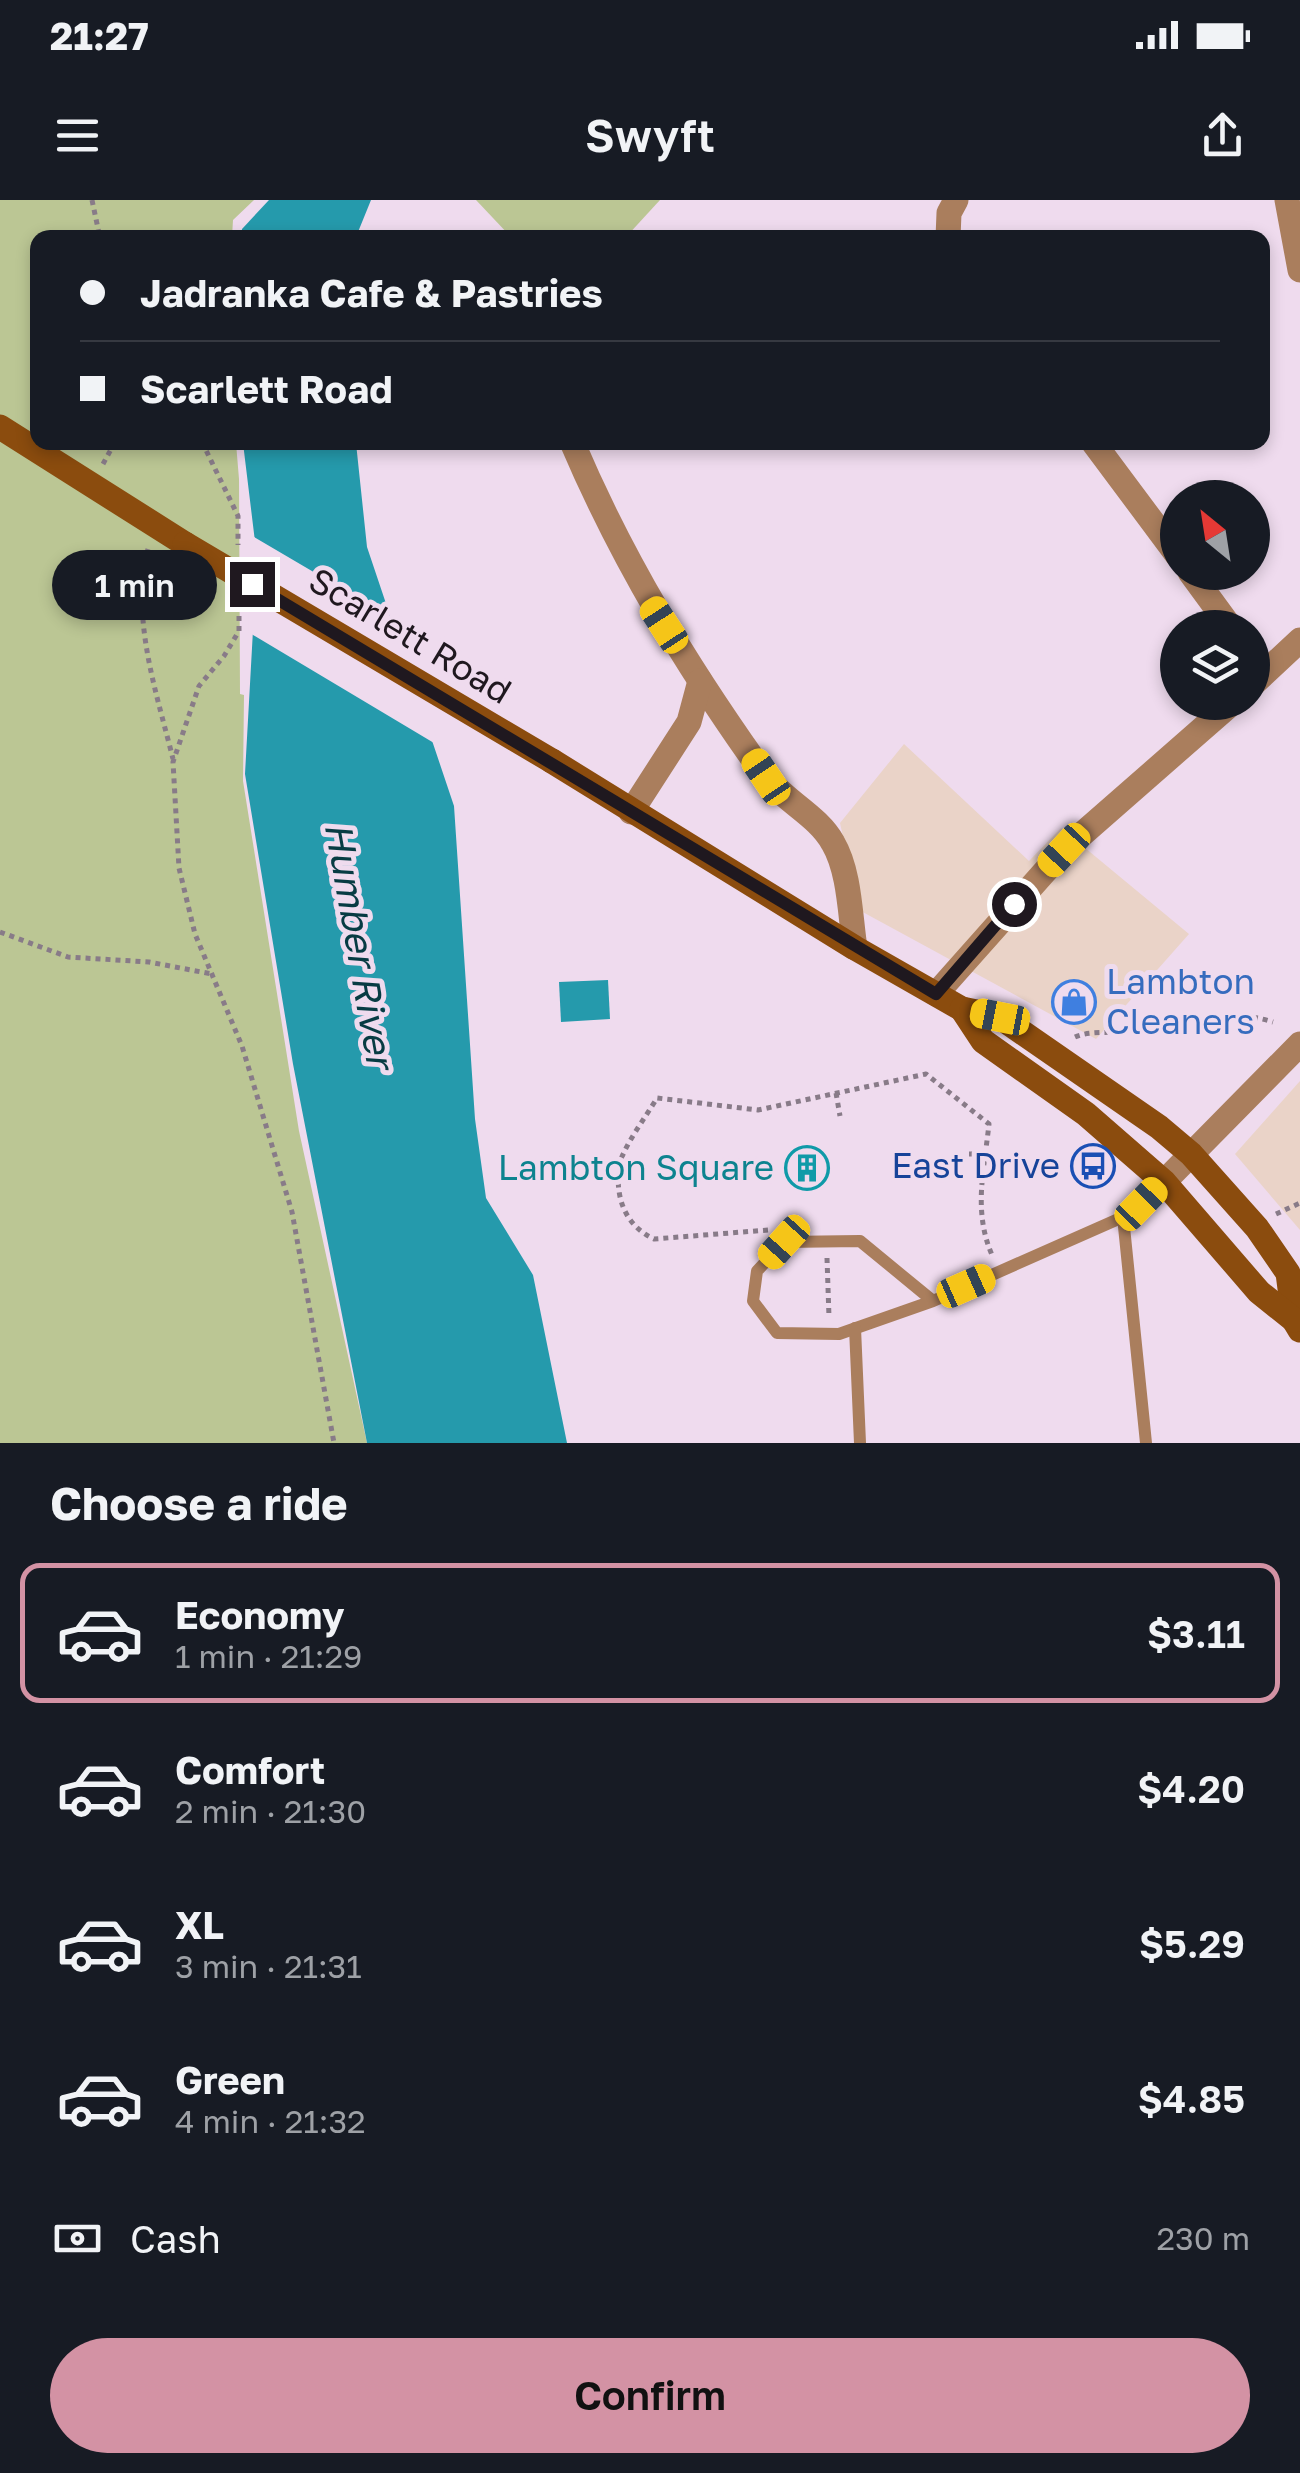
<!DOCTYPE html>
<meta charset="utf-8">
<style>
:root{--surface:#171b24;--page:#242831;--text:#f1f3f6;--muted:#9ea1a6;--line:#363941;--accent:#d392a4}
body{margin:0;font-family:"Golos Text",sans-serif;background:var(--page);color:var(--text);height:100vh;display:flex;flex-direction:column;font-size:38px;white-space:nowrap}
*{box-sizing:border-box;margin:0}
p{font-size:32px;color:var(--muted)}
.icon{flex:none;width:55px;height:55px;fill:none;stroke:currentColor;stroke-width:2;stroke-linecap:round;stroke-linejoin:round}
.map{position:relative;height:1243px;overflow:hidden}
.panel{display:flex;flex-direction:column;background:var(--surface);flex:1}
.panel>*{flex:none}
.hud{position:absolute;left:30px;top:30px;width:1240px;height:220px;border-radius:20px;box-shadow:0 5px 15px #0003;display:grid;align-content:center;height:220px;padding:0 50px;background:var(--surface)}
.needle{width:65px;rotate:330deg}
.tools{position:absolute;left:1160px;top:280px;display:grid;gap:20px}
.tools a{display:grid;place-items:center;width:110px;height:110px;border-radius:50%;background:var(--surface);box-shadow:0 5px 15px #0003;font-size:50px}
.end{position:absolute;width:45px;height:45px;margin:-22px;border:12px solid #1f181f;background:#fff;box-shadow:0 0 0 5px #fff}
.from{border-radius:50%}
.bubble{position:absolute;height:70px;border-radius:35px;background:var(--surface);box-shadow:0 5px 15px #0003;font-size:32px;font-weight:600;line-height:70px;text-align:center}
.car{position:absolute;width:30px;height:60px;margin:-30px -15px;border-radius:12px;box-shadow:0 0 8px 2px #0007;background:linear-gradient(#f5c518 24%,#345 0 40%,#f5c518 0 76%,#345 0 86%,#f5c518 0)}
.hud b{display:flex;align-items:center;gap:35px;height:95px;font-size:38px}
.hud b+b{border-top:2px solid var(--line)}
.hud i{width:25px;height:25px;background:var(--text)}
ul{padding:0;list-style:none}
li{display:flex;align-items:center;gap:30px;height:140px;margin:0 20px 15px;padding:0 30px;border:5px solid transparent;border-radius:20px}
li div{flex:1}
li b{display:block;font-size:38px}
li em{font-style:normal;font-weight:600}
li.on{border-color:var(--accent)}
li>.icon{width:90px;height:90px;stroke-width:1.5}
h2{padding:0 50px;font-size:45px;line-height:120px}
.pay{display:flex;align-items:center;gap:25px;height:110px;padding:0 50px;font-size:38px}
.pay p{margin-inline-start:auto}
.button{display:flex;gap:20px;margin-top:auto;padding:20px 50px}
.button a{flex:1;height:115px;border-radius:60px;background:var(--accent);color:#111;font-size:40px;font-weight:600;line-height:115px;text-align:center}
.status{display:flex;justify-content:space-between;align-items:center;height:70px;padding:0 50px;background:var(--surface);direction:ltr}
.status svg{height:28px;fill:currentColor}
header{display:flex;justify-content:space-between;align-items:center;height:130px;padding:0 50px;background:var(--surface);font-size:45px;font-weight:600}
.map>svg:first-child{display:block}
</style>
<div class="status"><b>21:27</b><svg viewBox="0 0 49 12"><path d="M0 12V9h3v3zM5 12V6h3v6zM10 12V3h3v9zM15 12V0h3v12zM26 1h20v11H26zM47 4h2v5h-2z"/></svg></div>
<header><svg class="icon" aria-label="menu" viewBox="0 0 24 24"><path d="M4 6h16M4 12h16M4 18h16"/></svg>Swyft<svg class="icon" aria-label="share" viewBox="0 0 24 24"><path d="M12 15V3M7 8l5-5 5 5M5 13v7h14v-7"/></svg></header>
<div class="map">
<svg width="1300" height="1243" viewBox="0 0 1300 1243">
<rect width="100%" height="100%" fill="#efdbee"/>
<!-- commercial -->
<g fill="#ead3c8">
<path d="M904 544 1029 661 1061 628 1189 734 1096 839 859 710 840 623Z"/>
<path d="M1300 881V1030L1235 954Z"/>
</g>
<!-- green -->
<g fill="#bbc694">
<path d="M0 0H254L233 20 232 37 38 38V242L236 243 239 279 240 494 244 495 243 581 299 931 367 1243H0Z"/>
<path d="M476 0H660L626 37 512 38Z"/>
</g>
<!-- water -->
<g fill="#259aac">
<path d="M269 0H371L356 37H241L242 29Z"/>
<path d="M243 243H356L367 347 454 606 475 919 486 998 533 1075 567 1243H367L293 864 245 574 257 358Z"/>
<path d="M608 780 610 819 561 822 559 782Z"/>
</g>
<!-- pier -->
<path fill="#efdbee" d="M249 334 397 421 439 546 248 432 252 358Z"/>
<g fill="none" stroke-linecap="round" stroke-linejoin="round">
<!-- path -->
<g stroke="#887b88" stroke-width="5" stroke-dasharray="5 5" stroke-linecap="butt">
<path d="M92 0 100 38"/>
<path d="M202 242 238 316V345"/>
<path d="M103 264 115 242"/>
<path d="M148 349C130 417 157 494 173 559"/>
<path d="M239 406V431L224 456 199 486 173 562 179 668 195 734 242 846 292 1012 334 1243"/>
<path d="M0 732 68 757 149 762 212 774"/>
<path d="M1075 837C1091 830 1112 834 1130 831 1179 823 1223 806 1273 822"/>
<path d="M836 893 840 916"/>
<path d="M969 954H986"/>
<path d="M1276 1014 1300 1003"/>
<path d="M768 1030 654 1039C626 1026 615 999 619 967 621 950 647 915 657 898L758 910 926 874 989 924C984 971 973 1011 992 1055"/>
<path d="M827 1058 829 1117"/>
</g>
<!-- lane -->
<g stroke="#aa7e5d" stroke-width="12">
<path d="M1123 1017 1146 1243"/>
<path d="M933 1101 860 1041 784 1042 757 1071 753 1101 777 1133 839 1134 933 1101 1123 1017 1141 1004 1164 982"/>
<path d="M855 1128 860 1243"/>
</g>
<!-- street -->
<g stroke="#aa7e5d" stroke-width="25">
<path d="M1287 0 1300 70"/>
<path d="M948 38 949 13 956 0"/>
<path d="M572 242C623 362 688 468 763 573 782 600 818 615 833 643 850 672 850 716 855 748"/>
<path d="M1093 242 1178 356"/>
<path d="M1190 372 1231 428"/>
<path d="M1252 485 1300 440"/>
<path d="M631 612 689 522 700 481"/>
<path d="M936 794 1064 650 1233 502"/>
<path d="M1164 982 1300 844"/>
</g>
<!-- secondary -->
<g stroke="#8b4c0e" stroke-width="25">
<path d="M0 227 185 344"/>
<path d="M552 561 855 748 962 809 1000 817 1159 927 1191 954 1257 1028 1288 1073 1294 1120 1300 1130"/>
<path d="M962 809 983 841 1086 914 1164 982 1259 1092 1294 1120"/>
</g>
<!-- secondary-bridge -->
<path stroke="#8b4c0e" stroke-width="25" d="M185 344 552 561"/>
</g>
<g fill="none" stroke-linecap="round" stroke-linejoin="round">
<!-- route -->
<path stroke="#1f181f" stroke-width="12" d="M252 384 936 794 1014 704"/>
</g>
<!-- icons -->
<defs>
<g id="shop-ring" transform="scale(2.25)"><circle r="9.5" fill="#efdbee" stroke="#3f7fe0" stroke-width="1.5"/><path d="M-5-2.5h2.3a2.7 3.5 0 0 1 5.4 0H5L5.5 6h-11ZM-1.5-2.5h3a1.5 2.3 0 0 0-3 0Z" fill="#3f7fe0"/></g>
<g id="bus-ring" transform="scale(2.25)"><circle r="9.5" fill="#efdbee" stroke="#1a4fb4" stroke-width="1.5"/><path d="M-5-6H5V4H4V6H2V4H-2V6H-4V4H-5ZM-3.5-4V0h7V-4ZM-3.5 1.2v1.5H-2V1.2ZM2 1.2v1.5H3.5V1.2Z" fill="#1a4fb4"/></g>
<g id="building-ring" transform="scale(2.25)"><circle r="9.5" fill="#efdbee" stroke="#0f9aa8" stroke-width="1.5"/><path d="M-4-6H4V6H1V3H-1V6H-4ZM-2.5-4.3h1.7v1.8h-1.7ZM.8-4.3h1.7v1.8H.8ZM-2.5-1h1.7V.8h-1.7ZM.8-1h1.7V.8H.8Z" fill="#0f9aa8"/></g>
</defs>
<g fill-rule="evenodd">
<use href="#shop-ring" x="1074" y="802"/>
<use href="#bus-ring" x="1093" y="966"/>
<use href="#building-ring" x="807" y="968"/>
</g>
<g text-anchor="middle" stroke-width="10" stroke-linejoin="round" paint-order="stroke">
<!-- street labels -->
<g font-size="35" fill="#1f181f" stroke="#efdbee">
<text transform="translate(410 436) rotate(31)" y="12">Scarlett Road</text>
</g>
<!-- shop labels -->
<g font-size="35" fill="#366cbe" stroke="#efdbee" text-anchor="start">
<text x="1106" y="794">Lambton<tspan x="1106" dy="40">Cleaners</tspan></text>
</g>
<!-- transit labels -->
<g font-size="35" fill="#164399" stroke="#efdbee" text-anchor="end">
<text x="1060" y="978">East Drive</text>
</g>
<!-- culture labels -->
<g font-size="35" fill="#0d838f" stroke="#efdbee" text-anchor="end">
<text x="774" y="980">Lambton Square</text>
</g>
<!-- water labels -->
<g font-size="38" font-style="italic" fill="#073b43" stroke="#efdbee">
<text transform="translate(359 745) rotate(80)" y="13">Humber River</text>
</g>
</g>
</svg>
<div class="tools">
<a><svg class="needle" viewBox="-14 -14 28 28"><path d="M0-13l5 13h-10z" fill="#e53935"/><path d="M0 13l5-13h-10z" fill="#9ea1a6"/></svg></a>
<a><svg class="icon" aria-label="layers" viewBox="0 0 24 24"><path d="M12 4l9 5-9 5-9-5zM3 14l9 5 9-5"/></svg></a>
</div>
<i class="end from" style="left:1014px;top:704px"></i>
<i class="end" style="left:252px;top:384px"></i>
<div class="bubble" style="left:52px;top:350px;width:165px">1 min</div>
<i class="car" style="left:664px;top:425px;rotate:327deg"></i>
<i class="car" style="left:766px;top:577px;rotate:326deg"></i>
<i class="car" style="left:1064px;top:650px;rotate:223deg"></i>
<i class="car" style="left:1000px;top:817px;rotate:281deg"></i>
<i class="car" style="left:1141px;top:1004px;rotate:44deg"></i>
<i class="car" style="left:784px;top:1042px;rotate:222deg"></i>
<i class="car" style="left:966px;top:1086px;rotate:66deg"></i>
<div class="hud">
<b><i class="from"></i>Jadranka Cafe &amp; Pastries</b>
<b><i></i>Scarlett Road</b>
</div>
</div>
<section class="panel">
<h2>Choose a ride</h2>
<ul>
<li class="on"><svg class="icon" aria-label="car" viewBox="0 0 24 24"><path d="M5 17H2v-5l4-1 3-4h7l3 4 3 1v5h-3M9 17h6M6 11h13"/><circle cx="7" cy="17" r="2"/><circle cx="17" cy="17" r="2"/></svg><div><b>Economy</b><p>1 min · 21:29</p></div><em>$3.11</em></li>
<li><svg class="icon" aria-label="car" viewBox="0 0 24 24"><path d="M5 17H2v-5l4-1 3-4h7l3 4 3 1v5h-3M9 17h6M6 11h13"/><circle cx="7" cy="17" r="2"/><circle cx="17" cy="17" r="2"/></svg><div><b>Comfort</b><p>2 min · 21:30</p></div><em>$4.20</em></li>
<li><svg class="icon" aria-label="car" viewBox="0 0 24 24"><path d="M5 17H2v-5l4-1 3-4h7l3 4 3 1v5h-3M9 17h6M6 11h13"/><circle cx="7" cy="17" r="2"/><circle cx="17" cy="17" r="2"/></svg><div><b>XL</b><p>3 min · 21:31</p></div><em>$5.29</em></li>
<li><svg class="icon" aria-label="car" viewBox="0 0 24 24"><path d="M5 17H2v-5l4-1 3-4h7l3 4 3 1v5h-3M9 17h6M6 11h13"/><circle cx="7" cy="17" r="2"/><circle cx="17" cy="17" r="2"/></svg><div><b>Green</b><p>4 min · 21:32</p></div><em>$4.85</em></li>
</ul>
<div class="pay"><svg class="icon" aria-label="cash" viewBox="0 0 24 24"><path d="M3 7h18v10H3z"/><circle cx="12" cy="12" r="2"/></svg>Cash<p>230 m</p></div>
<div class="button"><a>Confirm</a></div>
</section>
